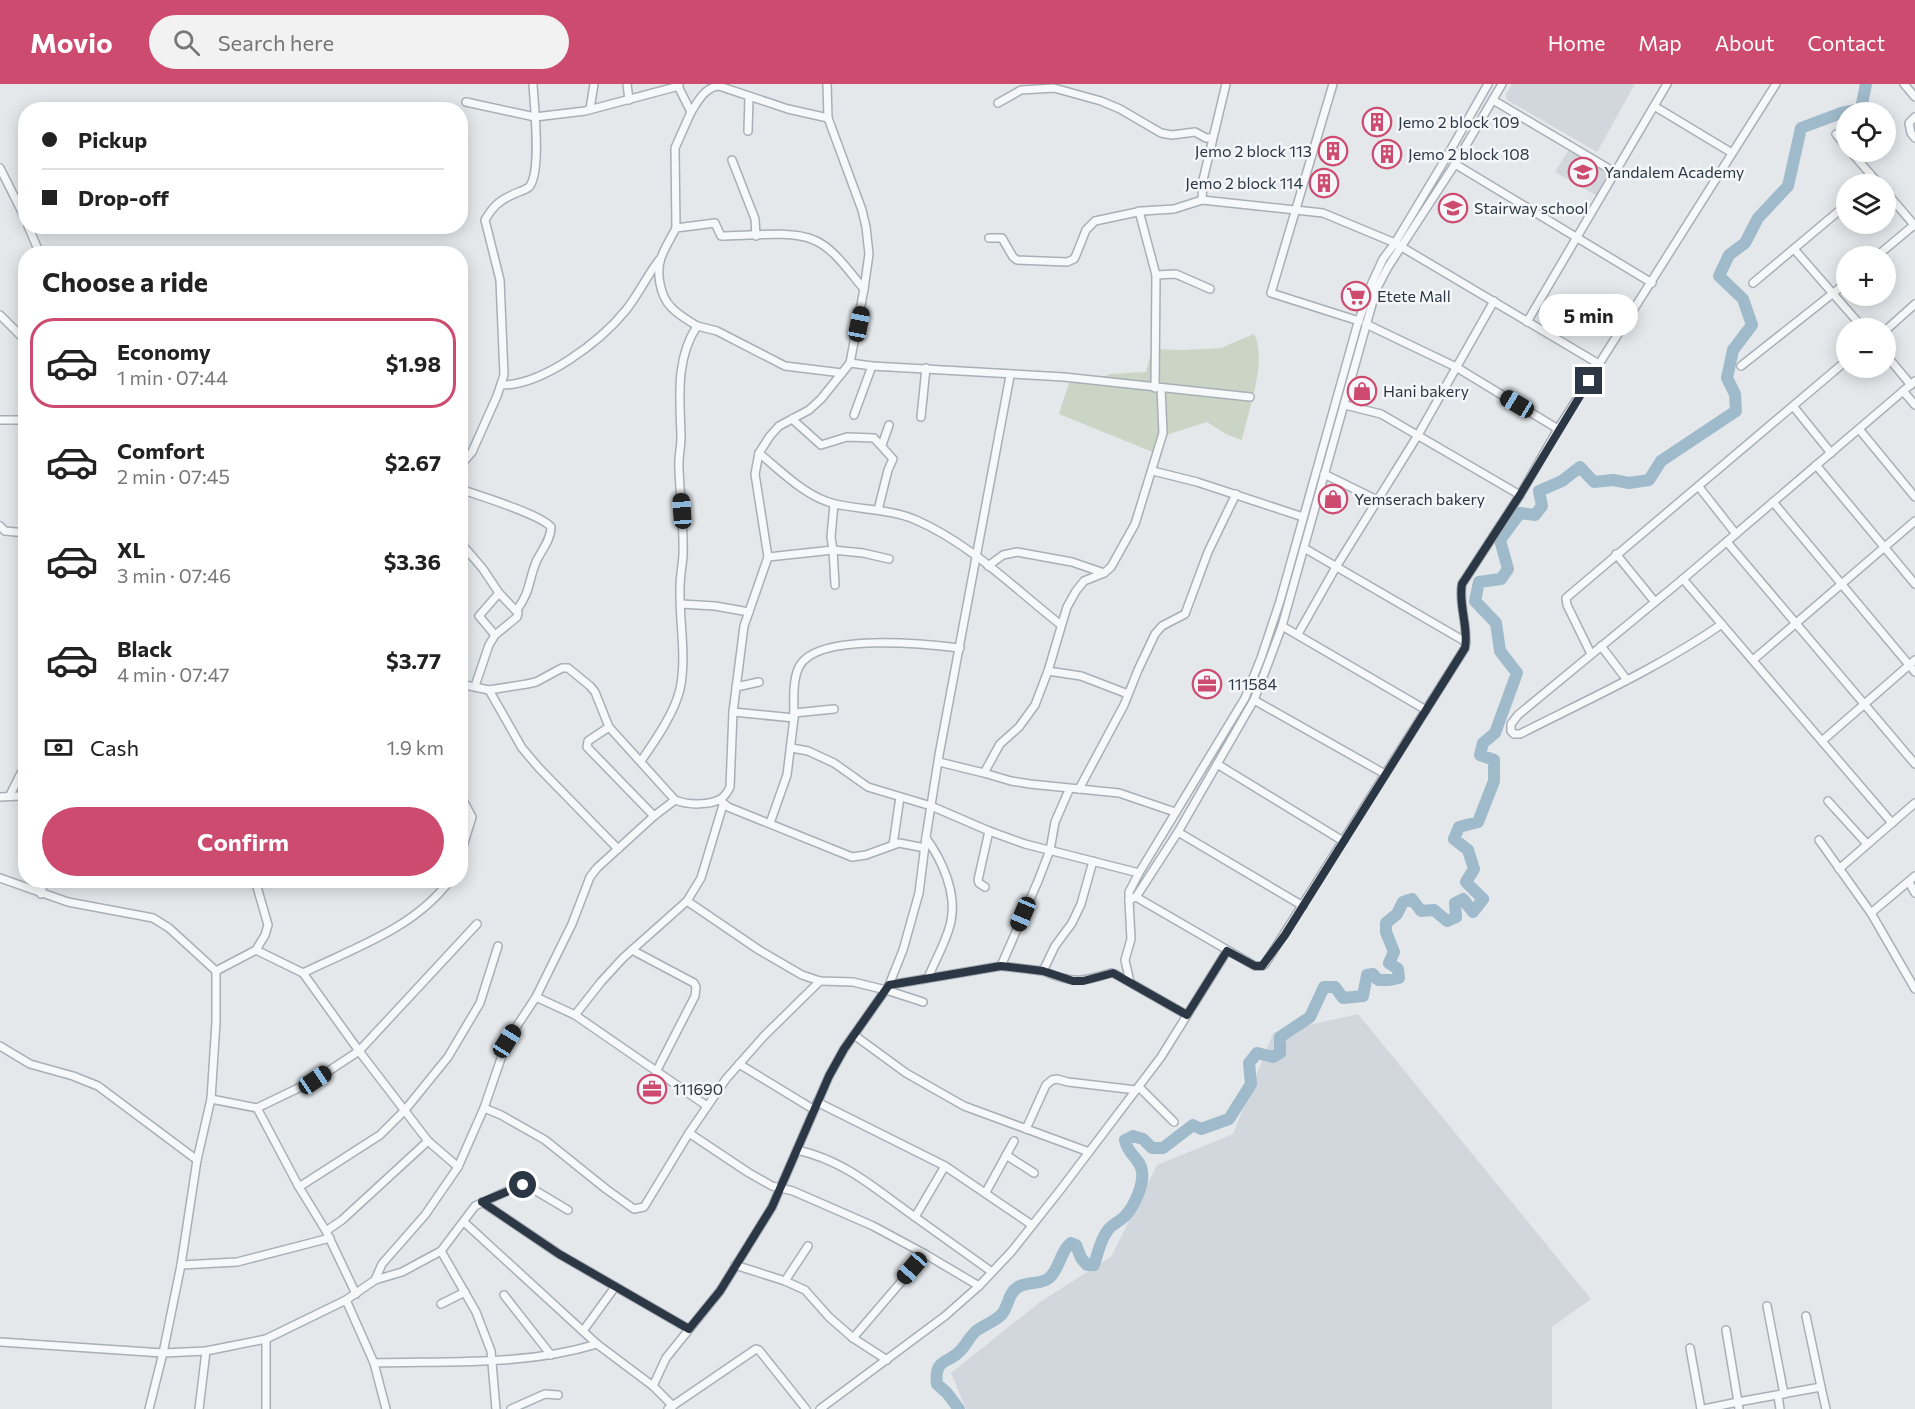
<!DOCTYPE html>
<meta charset="utf-8">
<style>
:root{--surface:#fff;--page:#f2f2f2;--text:#222;--muted:#767676;--line:#e0e0e0;--accent:#ce4b70}
body{margin:0;font-family:Commissioner,sans-serif;background:var(--page);color:var(--text);height:100vh;display:flex;flex-direction:column;font-size:22px;white-space:nowrap}
*{box-sizing:border-box;margin:0}
p{font-size:20px;color:var(--muted)}
.icon{flex:none;width:33px;height:33px;fill:none;stroke:currentColor;stroke-width:2;stroke-linecap:round;stroke-linejoin:round}
.map{position:relative;flex:1;overflow:hidden}
.panel{position:absolute;left:18px;top:162px;width:450px;height:642px;display:flex;flex-direction:column;background:var(--surface);border-radius:24px;box-shadow:0 3px 15px #0003}
.panel>*{flex:none}
.hud{position:absolute;left:18px;top:18px;width:450px;height:132px;border-radius:24px;box-shadow:0 3px 15px #0003;display:grid;align-content:center;height:132px;padding:0 24px;background:var(--surface)}
.tools{position:absolute;left:1836px;top:18px;display:grid;gap:12px}
.tools a{display:grid;place-items:center;width:60px;height:60px;border-radius:50%;background:var(--surface);box-shadow:0 3px 15px #0003;font-size:30px}
.end{position:absolute;width:27px;height:27px;margin:-14px;border:8px solid #2b3744;background:#fff;box-shadow:0 0 0 3px #fff}
.from{border-radius:50%}
.bubble{position:absolute;height:42px;border-radius:21px;background:var(--surface);box-shadow:0 3px 15px #0003;font-size:20px;font-weight:700;line-height:42px;text-align:center}
.car{position:absolute;width:18px;height:36px;margin:-18px -9px;border-radius:8px;box-shadow:0 0 4px 2px #0007;background:linear-gradient(#222 24%,#8ab4d8 0 40%,#222 0 76%,#8ab4d8 0 86%,#222 0)}
.hud b{display:flex;align-items:center;gap:21px;height:57px;font-size:22px}
.hud b+b{border-top:2px solid var(--line)}
.hud i{width:15px;height:15px;background:var(--text)}
ul{padding:0;list-style:none}
li{display:flex;align-items:center;gap:18px;height:90px;margin:0 12px 9px;padding:0 12px;border:3px solid transparent;border-radius:24px}
li div{flex:1}
li b{display:block;font-size:22px}
li em{font-style:normal;font-weight:700}
li.selected{border-color:var(--accent)}
li>.icon{width:54px;height:54px;stroke-width:1.5}
h2{padding:0 24px;font-size:27px;line-height:72px}
.pay{display:flex;align-items:center;gap:15px;height:66px;padding:0 24px;font-size:22px}
.pay p{margin-inline-start:auto}
.primary-button{display:flex;gap:12px;margin-top:auto;padding:12px 24px}
.primary-button a{flex:1;height:69px;border-radius:36px;background:var(--accent);color:#fff;font-size:24px;font-weight:700;line-height:69px;text-align:center}
header{display:flex;align-items:center;gap:36px;box-sizing:border-box;height:84px;padding:0 30px;background:var(--accent);color:#fff}
header strong{font-size:28px}
nav{display:flex;gap:33px;margin-inline-start:auto;font-size:21px}
.search{width:420px;height:54px;background:var(--page);display:flex;align-items:center;gap:15px;box-sizing:border-box;padding:0 21px;border-radius:33px;color:var(--muted);font-size:22px}
.map>svg:first-child{display:block}
</style>
<header>
<strong>Movio</strong>
<div class="search"><svg class="icon" aria-label="search" viewBox="0 0 24 24"><circle cx="10" cy="10" r="6"/><path d="M15 15l6 6"/></svg>Search here</div>
<nav><a>Home</a><a>Map</a><a>About</a><a>Contact</a></nav>
</header>
<div class="map">
<svg width="1915" height="1325" viewBox="0 0 1915 1325">
<rect width="100%" height="100%" fill="#e4e8eb"/>
<!-- built -->
<g fill="#d2d7dd">
<path d="M1512 0H1635L1597 68 1507 16 1506 10Z"/>
<path d="M1570 64 1611 89 1597 112 1555 88Z"/>
<path d="M1358 930 1591 1215 1552 1243V1325H966L951 1289 1040 1218 1111 1173 1157 1081 1233 1050 1273 949Z"/>
</g>
<!-- green -->
<path fill="#cbd5c5" d="M1254 250C1268 275 1248 328 1242 356L1226 350 1207 338 1169 350 1155 369 1059 330 1069 299 1091 298 1110 290 1146 288 1152 265 1183 266 1221 264Z"/>
<g fill="none" stroke-linecap="round" stroke-linejoin="round">
<!-- river -->
<path stroke="#9fbacb" stroke-width="12" d="M959 1325 947 1309 937 1300C934 1273 948 1281 961 1266 967 1260 971 1249 979 1245 986 1240 996 1237 1002 1230 1009 1221 1008 1209 1018 1203 1028 1197 1041 1201 1049 1194 1060 1185 1060 1167 1071 1159L1076 1161 1081 1174 1087 1181H1094C1098 1169 1100 1156 1108 1146 1112 1140 1121 1137 1126 1131 1134 1122 1144 1101 1142 1088 1141 1074 1128 1072 1125 1056L1133 1052 1143 1055 1152 1064H1163L1193 1041 1201 1045 1229 1035 1251 1000 1249 979 1257 969 1273 973 1280 969V953L1310 933 1324 903H1335L1343 914 1363 912 1367 891 1373 890 1378 896H1390L1399 894 1398 885 1389 879 1394 868 1386 848V839L1397 830 1403 818 1412 815 1421 827 1434 826 1447 837 1456 833 1455 819 1463 815 1473 828 1483 815 1466 798 1474 785 1468 766 1454 755 1459 743 1478 738 1494 697V676L1480 671 1483 659 1495 649 1517 589 1500 567 1496 539 1475 517 1479 498 1501 495 1508 485 1500 456 1520 429 1535 431 1542 422 1539 407 1562 397 1580 383 1594 398 1613 396 1629 399 1649 396 1661 377 1736 327 1735 310 1727 294 1733 266 1752 241 1743 215 1719 192 1729 171 1745 159 1758 134 1788 102 1801 44 1841 29 1861 25 1866 0"/>
<!-- minor casing -->
<g stroke="#a9afb6" stroke-width="10">
<g id="minor">
<path d="M627 0 629 16"/>
<path d="M827 0 828 34 862 126 866 143 869 170 864 205"/>
<path d="M1333 0 1271 209 1359 237"/>
<path d="M1488 0 1446 74 1395 159 1383 175 1371 201 1357 242 1280 517 1261 574 1245 614 1139 789 1129 808V816L1136 813 1178 748 1243 635 1254 616 1269 577 1282 542 1376 206 1388 183 1455 80 1502 0"/>
<path d="M1904 0 1915 13"/>
<path d="M1493 16 1616 89"/>
<path d="M466 18 535 33 585 27 679 2"/>
<path d="M998 19 1021 6 1054 4 1101 17 1120 25 1161 49 1172 51 1195 48 1206 54H1212"/>
<path d="M1654 22 1732 69"/>
<path d="M590 25 594 0"/>
<path d="M691 28C698 17 705 3 719 2L788 25 828 34"/>
<path d="M1915 33 1909 39 1911 49 1915 54"/>
<path d="M748 47 749 14"/>
<path d="M1836 50 1846 62"/>
<path d="M1851 68 1879 100"/>
<path d="M732 76 755 135 756 152"/>
<path d="M1455 80 1652 199"/>
<path d="M0 84 26 136"/>
<path d="M1886 108 1915 142"/>
<path d="M1202 116 1203 96 1226 0"/>
<path d="M1139 127 1156 191 1155 304"/>
<path d="M28 142 40 170"/>
<path d="M676 144 675 64 691 28 677 0"/>
<path d="M989 154H1002L1013 173 1017 176 1067 178 1074 175 1076 171 1086 146 1095 137 1142 127 1174 125 1202 116 1323 129 1395 159 1599 280"/>
<path d="M1794 165 1863 244"/>
<path d="M1877 172 1914 141"/>
<path d="M1156 191 1176 190 1210 205"/>
<path d="M1753 199 1846 121"/>
<path d="M0 231 26 257"/>
<path d="M1527 238 1667 0"/>
<path d="M1366 240 1456 283 1558 345"/>
<path d="M697 242C688 236 678 231 671 223 660 212 656 188 661 174 665 163 671 154 676 144L715 139 721 152C747 152 792 146 814 156 834 164 850 189 864 205L850 279"/>
<path d="M1886 246 1915 220"/>
<path d="M1886 271 1911 301"/>
<path d="M1741 282 1846 199"/>
<path d="M502 301C543 301 600 258 626 226 638 211 647 192 659 176"/>
<path d="M1903 307 1915 321"/>
<path d="M1345 321 1381 330 1520 411"/>
<path d="M1793 322 1831 369"/>
<path d="M854 331 872 282"/>
<path d="M921 333 926 284"/>
<path d="M792 335 821 361 847 353 874 354 893 375 888 386 878 426"/>
<path d="M0 336H26"/>
<path d="M1859 345 1915 413"/>
<path d="M882 361 889 341"/>
<path d="M759 369C782 388 806 413 835 420 862 426 891 425 916 436 971 460 1015 505 1061 541"/>
<path d="M1816 381 1915 500"/>
<path d="M460 382 472 368 497 312 504 291 500 196 485 136C492 124 498 117 512 111 517 108 524 107 529 103 542 89 534 20 533 0"/>
<path d="M1153 387 1197 398 1303 433"/>
<path d="M1324 390 1377 416"/>
<path d="M1699 403 1736 450"/>
<path d="M460 405C480 412 540 430 551 443 551 456 541 467 536 478 528 498 531 506 517 526"/>
<path d="M1773 418 1915 588"/>
<path d="M0 442 5 447 26 449"/>
<path d="M460 458 483 485 499 509 518 529 517 533 495 551 489 561 475 602"/>
<path d="M1727 458 1915 680"/>
<path d="M1304 464 1466 558"/>
<path d="M1616 470 1655 518"/>
<path d="M768 473 833 466 831 453 834 420"/>
<path d="M988 482 1003 471 1017 468 1072 478 1104 489"/>
<path d="M1683 495 1892 739"/>
<path d="M835 501 833 466 863 469 889 475"/>
<path d="M681 520 715 522 749 528"/>
<path d="M1722 540C1660 583 1587 616 1520 650H1514L1511 647V640L1518 631 1683 495 1915 297"/>
<path d="M1282 542 1426 626"/>
<path d="M1298 550 1336 483 1418 351 1494 217"/>
<path d="M495 551 479 532 499 509"/>
<path d="M1601 562 1627 596"/>
<path d="M1591 570 1567 521 1566 514 1846 277"/>
<path d="M1753 576 1915 437"/>
<path d="M1048 587 1081 592 1128 610"/>
<path d="M460 600 489 606 527 600 536 598 562 584H568L590 602 595 608 609 643 675 716"/>
<path d="M736 603 759 598"/>
<path d="M489 606 522 664 539 684 618 765"/>
<path d="M1254 616 1385 690"/>
<path d="M733 628 794 634 787 691 770 739"/>
<path d="M794 629 834 625"/>
<path d="M794 634C794 619 792 597 799 583 816 548 927 560 960 564"/>
<path d="M609 643 588 657 587 663 654 732"/>
<path d="M1822 657 1915 576"/>
<path d="M792 664 808 667 834 679 868 703 931 722 989 747 1025 760 1139 789"/>
<path d="M641 677C655 657 675 628 680 605 687 573 679 536 680 504 680 493 682 483 683 472 684 443 680 414 679 385 678 374 681 364 681 353 680 314 675 276 697 242L717 247 785 282 842 289"/>
<path d="M939 678 984 689 1000 660 1019 643 1035 621 1048 587 1067 523 1076 507 1084 497 1104 489 1111 483 1135 440 1163 349 1161 304"/>
<path d="M1217 680 1343 757"/>
<path d="M984 689 1011 697 1030 700 1119 709 1175 728"/>
<path d="M1079 705 1124 621 1138 586 1155 550 1162 542 1185 530 1208 468 1236 410"/>
<path d="M10 711 21 689"/>
<path d="M460 711 472 733 460 772"/>
<path d="M0 713 20 712 26 716"/>
<path d="M721 717 728 723 852 773 866 771 899 759 925 764"/>
<path d="M1828 717 1867 760"/>
<path d="M1178 748 1303 822"/>
<path d="M926 754C942 776 957 809 951 837 947 857 935 876 928 894"/>
<path d="M1819 756 1871 829 1915 905"/>
<path d="M893 761 900 713"/>
<path d="M1839 785 1915 719"/>
<path d="M0 794 68 818 153 834 169 844 216 887V938L211 1015 197 1076 181 1181 163 1269 149 1325"/>
<path d="M255 796 268 841 265 851 256 866"/>
<path d="M1909 798 1915 809"/>
<path d="M985 803 979 799 978 796 989 747"/>
<path d="M41 810 44 796"/>
<path d="M1136 813 1255 882H1262L1265 880 1465 564C1469 543 1458 521 1462 500L1520 411 1558 345 1776 0"/>
<path d="M1129 816 1131 855 1125 876 1130 898"/>
<path d="M687 817 759 866 802 891 820 897 853 898 886 906 923 918"/>
<path d="M1871 829 1915 792"/>
<path d="M632 866 694 899 696 903 695 912 656 988"/>
<path d="M1001 882 1043 887 1055 862 1072 839 1081 820 1093 777"/>
<path d="M216 887 256 866 303 889 359 967 428 1057 458 1083"/>
<path d="M1043 887C1074 900 1081 898 1111 889L1115 890 1187 931"/>
<path d="M303 889C354 864 415 844 450 796"/>
<path d="M889 901 1001 882 1038 797 1050 766 1055 738 1069 706"/>
<path d="M536 913 575 931 707 1022"/>
<path d="M575 931 601 898 623 874 687 817 701 794 723 721"/>
<path d="M854 951 906 989 964 1022 1089 1068"/>
<path d="M0 962 30 980 73 992 98 1002 197 1076"/>
<path d="M739 980 813 1025"/>
<path d="M1139 1003 1174 1038"/>
<path d="M211 1015 257 1024 315 996 359 967 477 840"/>
<path d="M817 1018 945 1082 1032 1141"/>
<path d="M257 1024 299 1103 326 1147 356 1210"/>
<path d="M484 1024 501 1031 545 1056 606 1105 634 1125 644 1123 689 1049 749 1089 772 1102 793 1107 873 1142 925 1170"/>
<path d="M1026 1045 1046 1001 1052 996 1057 995 1068 998 1136 1006"/>
<path d="M689 1049 726 995 764 952 820 897"/>
<path d="M797 1066C846 1077 875 1105 915 1133"/>
<path d="M1006 1071 1034 1089"/>
<path d="M945 1082 915 1133 992 1188"/>
<path d="M299 1103 380 1051 405 1026 448 973 480 919 498 862"/>
<path d="M986 1108 1014 1057"/>
<path d="M482 1118 559 1170 689 1245"/>
<path d="M464 1138 597 1260 653 1302 673 1322"/>
<path d="M326 1147 342 1136 428 1057"/>
<path d="M441 1167 476 1228 491 1267 496 1325"/>
<path d="M181 1181 237 1178 330 1154"/>
<path d="M735 1181 785 1197 805 1206 829 1233 853 1254 887 1276"/>
<path d="M375 1196 382 1180 425 1131 458 1083 484 1024 507 957 536 913 572 840 590 793 597 784 654 732 675 716C687 721 711 722 722 714 726 711 728 707 730 703L733 628 744 542 768 473 755 390 759 369 770 352 779 342 809 326 821 315 850 279 872 282 1064 293 1250 313"/>
<path d="M785 1197 808 1162"/>
<path d="M504 1211 551 1271"/>
<path d="M346 1216 374 1279 386 1325"/>
<path d="M441 1220 465 1208"/>
<path d="M1767 1222 1784 1310"/>
<path d="M583 1247 615 1203"/>
<path d="M853 1254 925 1170 979 1202"/>
<path d="M0 1258 163 1269 206 1267 266 1255 346 1216 375 1196 402 1188 441 1167 475 1122 520 1101H526L568 1126"/>
<path d="M1690 1264 1701 1325"/>
<path d="M374 1279C449 1277 525 1282 597 1260"/>
<path d="M653 1302 666 1274 720 1207 772 1123 829 992 844 965 889 901 903 866 919 809 926 753 939 671 1010 292"/>
<path d="M1821 1303 1826 1325"/>
<path d="M1778 1312 1780 1325"/>
<path d="M199 1325 206 1267"/>
<path d="M266 1325V1255"/>
<path d="M511 1325 545 1310 558 1311"/>
<path d="M668 1325 756 1265 759 1266 806 1325"/>
<path d="M820 1325 945 1232 979 1202 1012 1167 1061 1105 1161 973 1227 867"/>
<path d="M1704 1325 1738 1318 1726 1246"/>
<path d="M1739 1325 1738 1318 1821 1303 1806 1232"/>
</g>
</g>
<!-- minor -->
<use href="#minor" stroke="#f7f8fa" stroke-width="7"/>
</g>
<g fill="none" stroke-linecap="round" stroke-linejoin="round">
<!-- route -->
<path stroke="#2b3744" stroke-width="8" d="M523 1101 482 1118 559 1170 689 1245 720 1207 772 1123 829 992 844 965 889 901 1001 882 1043 887 1073 897H1083L1113 889 1187 931 1227 867 1255 882H1262L1285 851 1465 564C1469 543 1458 521 1462 500L1520 411 1589 297"/>
</g>
<!-- icons -->
<defs>
<g id="building-ring" transform="scale(1.5)"><circle r="9.5" fill="#f4f6f9" stroke="#ce4b70" stroke-width="1.5"/><path d="M-4-6H4V6H1V3H-1V6H-4ZM-2.5-4.3h1.7v1.8h-1.7ZM.8-4.3h1.7v1.8H.8ZM-2.5-1h1.7V.8h-1.7ZM.8-1h1.7V.8H.8Z" fill="#ce4b70"/></g>
<g id="school-ring" transform="scale(1.5)"><circle r="9.5" fill="#f4f6f9" stroke="#ce4b70" stroke-width="1.5"/><path d="M0-5L7-2L0 1L-7-2ZM-4 1L0 2.5L4 1V4Q0 6-4 4Z" fill="#ce4b70"/></g>
<g id="supermarket-ring" transform="scale(1.5)"><circle r="9.5" fill="#f4f6f9" stroke="#ce4b70" stroke-width="1.5"/><path d="M-6-5.5h2.5l.6 2H6L4.5 2H-2.5L-4.4-4H-6ZM-1.5 3.2a1.3 1.3 0 1 0 .1 0ZM3 3.2a1.3 1.3 0 1 0 .1 0Z" fill="#ce4b70"/></g>
<g id="shop-ring" transform="scale(1.5)"><circle r="9.5" fill="#f4f6f9" stroke="#ce4b70" stroke-width="1.5"/><path d="M-5-2.5h2.3a2.7 3.5 0 0 1 5.4 0H5L5.5 6h-11ZM-1.5-2.5h3a1.5 2.3 0 0 0-3 0Z" fill="#ce4b70"/></g>
<g id="office-ring" transform="scale(1.5)"><circle r="9.5" fill="#f4f6f9" stroke="#ce4b70" stroke-width="1.5"/><path d="M-6-3h4V-5.5h4V-3h4V5H-6ZM-1-4.5V-3h2v-1.5ZM-6 0V1H6V0Z" fill="#ce4b70"/></g>
</defs>
<g fill-rule="evenodd">
<use href="#building-ring" x="1377" y="38"/>
<use href="#building-ring" x="1333" y="67"/>
<use href="#building-ring" x="1387" y="70"/>
<use href="#school-ring" x="1583" y="88"/>
<use href="#building-ring" x="1324" y="99"/>
<use href="#school-ring" x="1453" y="124"/>
<use href="#supermarket-ring" x="1356" y="212"/>
<use href="#shop-ring" x="1362" y="307"/>
<use href="#shop-ring" x="1333" y="415"/>
<use href="#office-ring" x="1207" y="600"/>
<use href="#office-ring" x="652" y="1005"/>
</g>
<g text-anchor="middle" stroke-width="5" stroke-linejoin="round" paint-order="stroke">
<!-- poi labels -->
<g font-size="16" fill="#2b3744" stroke="#f4f6f9" text-anchor="start">
<text x="1398" y="44">Jemo 2 block 109</text>
<text x="1312" y="73" text-anchor="end">Jemo 2 block 113</text>
<text x="1408" y="76">Jemo 2 block 108</text>
<text x="1604" y="94">Yandalem Academy</text>
<text x="1303" y="105" text-anchor="end">Jemo 2 block 114</text>
<text x="1474" y="130">Stairway school</text>
<text x="1377" y="218">Etete Mall</text>
<text x="1383" y="313">Hani bakery</text>
<text x="1354" y="421">Yemserach bakery</text>
<text x="1228" y="606">111584</text>
<text x="673" y="1011">111690</text>
</g>
</g>
</svg>
<div class="tools">
<a><svg class="icon" aria-label="locate" viewBox="0 0 24 24"><circle cx="12" cy="12" r="6"/><path d="M12 2v4M12 18v4M2 12h4M18 12h4"/></svg></a>
<a><svg class="icon" aria-label="layers" viewBox="0 0 24 24"><path d="M12 4l9 5-9 5-9-5zM3 14l9 5 9-5"/></svg></a>
<a>+</a>
<a>−</a>
</div>
<i class="end from" style="left:523px;top:1101px"></i>
<i class="end" style="left:1589px;top:297px"></i>
<div class="bubble" style="left:1539px;top:210px;width:99px">5 min</div>
<i class="car" style="left:859px;top:240px;rotate:11deg"></i>
<i class="car" style="left:1517px;top:320px;rotate:301deg"></i>
<i class="car" style="left:682px;top:427px;rotate:356deg"></i>
<i class="car" style="left:1023px;top:830px;rotate:203deg"></i>
<i class="car" style="left:507px;top:957px;rotate:32deg"></i>
<i class="car" style="left:315px;top:996px;rotate:56deg"></i>
<i class="car" style="left:912px;top:1184px;rotate:221deg"></i>
<div class="hud">
<b><i class="from"></i>Pickup</b>
<b><i></i>Drop-off</b>
</div>
<section class="panel">
<h2>Choose a ride</h2>
<ul>
<li class="selected"><svg class="icon" aria-label="car" viewBox="0 0 24 24"><path d="M5 17H2v-5l4-1 3-4h7l3 4 3 1v5h-3M9 17h6M6 11h13"/><circle cx="7" cy="17" r="2"/><circle cx="17" cy="17" r="2"/></svg><div><b>Economy</b><p>1 min · 07:44</p></div><em>$1.98</em></li>
<li><svg class="icon" aria-label="car" viewBox="0 0 24 24"><path d="M5 17H2v-5l4-1 3-4h7l3 4 3 1v5h-3M9 17h6M6 11h13"/><circle cx="7" cy="17" r="2"/><circle cx="17" cy="17" r="2"/></svg><div><b>Comfort</b><p>2 min · 07:45</p></div><em>$2.67</em></li>
<li><svg class="icon" aria-label="car" viewBox="0 0 24 24"><path d="M5 17H2v-5l4-1 3-4h7l3 4 3 1v5h-3M9 17h6M6 11h13"/><circle cx="7" cy="17" r="2"/><circle cx="17" cy="17" r="2"/></svg><div><b>XL</b><p>3 min · 07:46</p></div><em>$3.36</em></li>
<li><svg class="icon" aria-label="car" viewBox="0 0 24 24"><path d="M5 17H2v-5l4-1 3-4h7l3 4 3 1v5h-3M9 17h6M6 11h13"/><circle cx="7" cy="17" r="2"/><circle cx="17" cy="17" r="2"/></svg><div><b>Black</b><p>4 min · 07:47</p></div><em>$3.77</em></li>
</ul>
<div class="pay"><svg class="icon" aria-label="cash" viewBox="0 0 24 24"><path d="M3 7h18v10H3z"/><circle cx="12" cy="12" r="2"/></svg>Cash<p>1.9 km</p></div>
<div class="primary-button"><a>Confirm</a></div>
</section>
</div>
